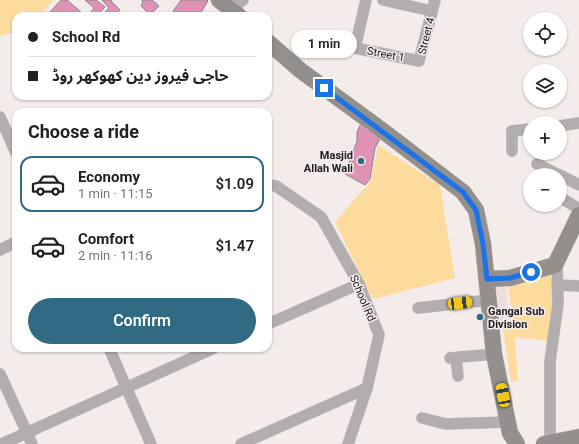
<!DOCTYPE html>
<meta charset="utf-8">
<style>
:root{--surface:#fff;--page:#f6f6f6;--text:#202124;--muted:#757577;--line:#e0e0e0;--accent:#306a83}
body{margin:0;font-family:Roboto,"Noto Sans Arabic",sans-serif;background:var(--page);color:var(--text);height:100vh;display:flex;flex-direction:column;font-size:15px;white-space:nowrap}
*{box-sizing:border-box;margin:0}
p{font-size:13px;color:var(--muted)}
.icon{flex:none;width:22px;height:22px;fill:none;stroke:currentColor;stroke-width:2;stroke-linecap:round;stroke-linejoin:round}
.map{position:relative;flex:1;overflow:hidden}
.sheet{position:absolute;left:12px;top:108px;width:260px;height:244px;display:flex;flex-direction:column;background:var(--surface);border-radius:12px;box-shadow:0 1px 3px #0004}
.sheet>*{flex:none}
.hud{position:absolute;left:12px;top:12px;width:260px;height:88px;border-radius:12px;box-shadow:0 1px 3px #0004;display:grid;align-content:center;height:88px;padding:0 16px;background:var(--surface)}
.buttons{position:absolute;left:523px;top:12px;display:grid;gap:8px}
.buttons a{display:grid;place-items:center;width:44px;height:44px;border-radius:50%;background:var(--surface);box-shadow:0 1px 3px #0004;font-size:20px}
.end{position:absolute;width:18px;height:18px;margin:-9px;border:5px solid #1a73e8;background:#fff;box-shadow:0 0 0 2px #fff}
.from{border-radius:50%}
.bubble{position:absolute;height:28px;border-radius:14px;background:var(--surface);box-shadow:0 1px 3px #0004;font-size:13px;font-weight:600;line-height:28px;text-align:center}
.car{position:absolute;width:12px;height:24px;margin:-12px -6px;border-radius:5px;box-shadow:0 0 3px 1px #0007;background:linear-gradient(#f5c518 24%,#345 0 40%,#f5c518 0 76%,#345 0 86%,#f5c518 0)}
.hud b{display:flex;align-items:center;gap:14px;height:38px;font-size:15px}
.hud b+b{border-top:1px solid var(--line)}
.hud i{width:10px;height:10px;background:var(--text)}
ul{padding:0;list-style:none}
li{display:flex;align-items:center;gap:12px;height:56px;margin:0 8px 6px;padding:0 8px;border:2px solid transparent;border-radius:12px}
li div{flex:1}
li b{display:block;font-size:15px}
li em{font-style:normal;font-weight:600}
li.selected{border-color:var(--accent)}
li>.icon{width:36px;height:36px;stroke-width:1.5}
h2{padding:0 16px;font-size:18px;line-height:48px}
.primary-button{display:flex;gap:8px;margin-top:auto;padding:8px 16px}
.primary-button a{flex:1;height:46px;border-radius:24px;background:var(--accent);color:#fff;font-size:16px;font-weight:600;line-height:46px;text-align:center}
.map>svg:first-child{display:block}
</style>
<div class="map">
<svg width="579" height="444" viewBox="0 0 579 444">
<rect width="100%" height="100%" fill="#f3eceb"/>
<!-- built -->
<path fill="#efdedd" d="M505 282 511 325 499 328 494 284Z"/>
<!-- green -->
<g fill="#fcdb9d">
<path d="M0 0H53L44 10 50 16H16V31L0 36Z"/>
<path d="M378 145 440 185 455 278 373 299 335 222 371 181Z"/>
<path d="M555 270 550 341 515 337 518 381 511 382 503 329 515 327 507 281Z"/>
</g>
<!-- building -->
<g fill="#df92b5" stroke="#8d8789">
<path d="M61 0H67L81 12 78 16H55L50 12Z"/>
<path d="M85 0H96L105 7 97 16H94L90 13 94 8Z"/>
<path d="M102 0H112L111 1 120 10 115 16H101L109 8Z"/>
<path d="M142 0H152L159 6 150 15 141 6 143 2Z"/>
<path d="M181 0H207L208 1 199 16H181L173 11Z"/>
<path d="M361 123 380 139 375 148 370 179 365 185 345 174 357 141V132Z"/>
</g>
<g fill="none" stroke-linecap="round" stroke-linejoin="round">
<!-- street casing -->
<g stroke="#cdc7c6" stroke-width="12">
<g id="street">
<path d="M366 0 355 48 419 61 435 0"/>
<path d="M383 0 432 11"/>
<path d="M231 9 243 0"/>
<path d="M0 117 16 153"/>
<path d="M560 126 579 123"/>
<path d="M512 151V131L530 129"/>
<path d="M537 164 559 175"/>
<path d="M560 175 579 185"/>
<path d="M268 185 276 186 321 217 359 284 379 335 367 388 348 444"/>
<path d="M560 197 579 209"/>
<path d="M0 250 16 242"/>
<path d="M557 285 579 286"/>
<path d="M418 308 489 300"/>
<path d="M268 324 359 284"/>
<path d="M109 348 151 444"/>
<path d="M450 358 494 354"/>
<path d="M456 358 458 376"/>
<path d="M0 374 32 444"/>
<path d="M422 418 446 424 508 422"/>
<path d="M550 443V361L558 304 557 263"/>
<path d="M2 444 214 348"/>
<path d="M241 444 367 388"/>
</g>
</g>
<!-- secondary casing -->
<g stroke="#cdc7c6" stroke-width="17">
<g id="secondary">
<path d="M219 0 239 16"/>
<path d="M268 42 300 70 383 131 463 192 476 210 483 244 494 354 510 433 517 444"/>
<path d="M487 279 510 278 555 265 579 215"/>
<path d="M544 444 579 437"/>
</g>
</g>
<!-- street -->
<use href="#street" stroke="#b1aead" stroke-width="11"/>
<!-- secondary -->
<use href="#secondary" stroke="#938f8d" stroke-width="16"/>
</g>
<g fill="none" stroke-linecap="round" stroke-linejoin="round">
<!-- route -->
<path stroke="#1a73e8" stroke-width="5" d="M324 88 463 192 476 210 483 244 487 279 510 278 531 272"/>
</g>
<!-- markers -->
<g fill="#306a83" stroke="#f3eceb" stroke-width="1.5">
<circle cx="361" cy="161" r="4"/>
<circle cx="480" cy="317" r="4"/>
</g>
<g text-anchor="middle" stroke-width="3" stroke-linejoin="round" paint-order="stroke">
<!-- street labels -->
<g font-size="11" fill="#222020" stroke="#f3eceb">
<text transform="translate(426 36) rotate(-76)" y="4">Street 4</text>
<text transform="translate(386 54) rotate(11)" y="4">Street 1</text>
<text transform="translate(363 298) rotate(67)" y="4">School Rd</text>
</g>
<!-- poi labels -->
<g font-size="11" font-weight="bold" fill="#222020" stroke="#f3eceb" text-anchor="end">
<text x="353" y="159">Masjid<tspan x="353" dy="13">Allah Wali</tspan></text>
<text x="488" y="315" text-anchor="start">Gangal Sub<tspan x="488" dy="13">Division</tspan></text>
</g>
</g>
</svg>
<div class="buttons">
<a><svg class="icon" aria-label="locate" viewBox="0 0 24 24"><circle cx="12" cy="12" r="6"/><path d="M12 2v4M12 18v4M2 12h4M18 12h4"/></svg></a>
<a><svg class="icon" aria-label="layers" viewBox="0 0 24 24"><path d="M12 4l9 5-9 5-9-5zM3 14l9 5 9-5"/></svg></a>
<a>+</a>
<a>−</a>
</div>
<i class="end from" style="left:531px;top:272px"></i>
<i class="end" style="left:324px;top:88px"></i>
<div class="bubble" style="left:291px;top:30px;width:66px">1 min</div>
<i class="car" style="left:460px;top:303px;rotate:83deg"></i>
<i class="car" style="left:503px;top:395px;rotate:349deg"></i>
<div class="hud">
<b><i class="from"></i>School Rd</b>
<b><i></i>حاجی فیروز دین کھوکھر روڈ</b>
</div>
<section class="sheet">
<h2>Choose a ride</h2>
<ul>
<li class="selected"><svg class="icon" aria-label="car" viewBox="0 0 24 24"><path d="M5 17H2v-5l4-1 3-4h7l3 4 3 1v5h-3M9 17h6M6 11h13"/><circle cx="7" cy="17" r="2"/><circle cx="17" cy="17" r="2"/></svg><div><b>Economy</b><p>1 min · 11:15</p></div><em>$1.09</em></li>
<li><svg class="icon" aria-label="car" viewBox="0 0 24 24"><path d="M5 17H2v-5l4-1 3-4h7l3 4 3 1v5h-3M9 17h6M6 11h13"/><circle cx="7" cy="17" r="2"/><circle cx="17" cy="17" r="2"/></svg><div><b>Comfort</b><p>2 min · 11:16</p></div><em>$1.47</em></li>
</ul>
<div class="primary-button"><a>Confirm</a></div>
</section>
</div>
